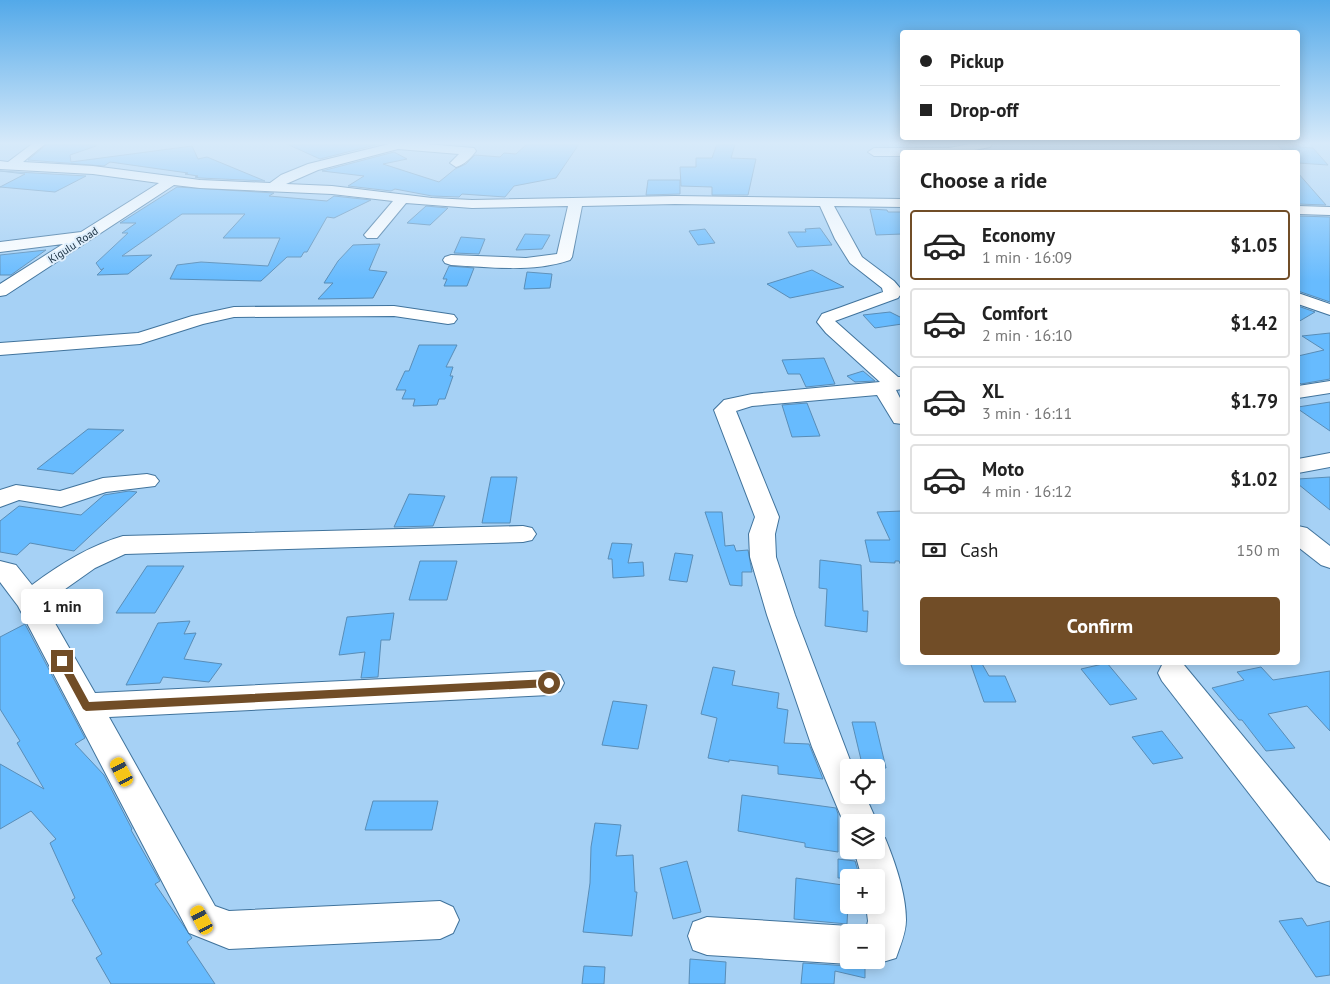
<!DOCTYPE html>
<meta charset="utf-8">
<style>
:root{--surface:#fff;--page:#f6f6f6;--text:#222;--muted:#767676;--line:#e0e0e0;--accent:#714d27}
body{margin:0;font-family:"PT Sans",sans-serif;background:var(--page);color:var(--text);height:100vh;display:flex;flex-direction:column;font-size:19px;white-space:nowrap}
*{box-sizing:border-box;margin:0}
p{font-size:16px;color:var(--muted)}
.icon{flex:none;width:28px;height:28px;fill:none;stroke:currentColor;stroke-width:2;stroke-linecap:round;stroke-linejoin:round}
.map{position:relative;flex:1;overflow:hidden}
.details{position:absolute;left:900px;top:150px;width:400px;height:515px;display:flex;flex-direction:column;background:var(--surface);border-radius:5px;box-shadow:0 2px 12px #0003}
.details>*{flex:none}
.top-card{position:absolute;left:900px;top:30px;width:400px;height:110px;border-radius:5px;box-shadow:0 2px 12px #0003;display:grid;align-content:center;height:110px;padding:0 20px;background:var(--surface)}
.controls{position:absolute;left:840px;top:759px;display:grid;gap:10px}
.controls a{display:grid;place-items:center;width:45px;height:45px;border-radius:5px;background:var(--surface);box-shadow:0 2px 12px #0003;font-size:25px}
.end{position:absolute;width:22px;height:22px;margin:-11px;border:6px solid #714d27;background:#fff;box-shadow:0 0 0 2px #fff}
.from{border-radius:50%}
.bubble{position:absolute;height:35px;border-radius:5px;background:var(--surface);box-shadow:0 2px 12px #0003;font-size:16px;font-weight:700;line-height:35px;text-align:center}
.car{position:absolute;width:15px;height:30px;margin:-15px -8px;border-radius:6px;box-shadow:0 0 4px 1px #0007;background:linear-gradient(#f5c518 24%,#345 0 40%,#f5c518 0 76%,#345 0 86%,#f5c518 0)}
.top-card b{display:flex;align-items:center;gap:18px;height:48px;font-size:19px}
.top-card b+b{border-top:1px solid var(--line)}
.top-card i{width:12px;height:12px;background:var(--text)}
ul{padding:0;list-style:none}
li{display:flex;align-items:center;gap:15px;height:70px;margin:0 10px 8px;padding:0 10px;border:2px solid var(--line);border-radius:5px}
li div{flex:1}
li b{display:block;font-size:19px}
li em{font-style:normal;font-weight:700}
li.selected{border-color:var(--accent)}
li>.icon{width:45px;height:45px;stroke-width:1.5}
h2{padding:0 20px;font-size:22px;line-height:60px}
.pay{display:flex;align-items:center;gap:12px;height:55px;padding:0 20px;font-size:19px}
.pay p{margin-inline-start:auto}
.primary-button{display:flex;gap:10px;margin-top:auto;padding:10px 20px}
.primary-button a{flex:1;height:58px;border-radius:5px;background:var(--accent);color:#fff;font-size:20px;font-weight:700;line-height:58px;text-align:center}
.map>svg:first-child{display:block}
</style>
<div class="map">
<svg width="1330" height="984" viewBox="0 0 1330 984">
<rect width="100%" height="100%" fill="#a6d1f5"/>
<!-- building -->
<g fill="#67bbfe" stroke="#598db7">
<path d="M47 144H96V146L70 155 71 162 192 146 198 159 207 157 265 181 200 178 195 177 198 176 185 174 188 173 110 162 104 166 28 160Z"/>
<path d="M287 144H379L320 159Z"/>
<path d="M527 144H579L556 178 514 186 505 197 462 194 459 197 432 196 395 189 391 191 348 186 364 176 322 171 394 152 407 159 383 164 439 182 455 169 466 164 475 155 500 157 504 153 516 154Z"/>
<path d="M717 144H735L731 158 756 159 748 195H712V187L681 186 680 167H696V158H712Z"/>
<path d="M1276 144H1296L1300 147 1313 148 1328 165 1298 163V152H1285Z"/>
<path d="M0 171 86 176 55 192 0 187 25 174Z"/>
<path d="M1298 173 1326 205 1298 204Z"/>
<path d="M648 180H680V194L646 195Z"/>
<path d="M177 187 274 193 269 196 327 201 334 196 371 200 334 218 327 217 307 252H304L301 257H287L261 281 170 279 177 265 201 262 268 266 280 238H223L245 214H182L122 256 152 255 128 274 97 275 104 268 101 270 96 263 128 233H122L136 223H120Z"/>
<path d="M426 206 448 208 430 225 407 223Z"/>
<path d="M870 209 887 210 888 212H902V234L876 235Z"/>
<path d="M1298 216 1330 217V302L1298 291Z"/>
<path d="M820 228 832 245 797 247 788 232H806L805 229Z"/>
<path d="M705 229 715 243 698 245 689 231Z"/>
<path d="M525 234 550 235 542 249 516 250Z"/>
<path d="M461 237 485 239 479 254 454 253Z"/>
<path d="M380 244 369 270 387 272 373 298 318 299 333 283H324L338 261 353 245Z"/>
<path d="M46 250 11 275H0V255Z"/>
<path d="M449 266 474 268 467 286H444L447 279H443Z"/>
<path d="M812 270 844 287 790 298 767 284Z"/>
<path d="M527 272 552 274 550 288 524 289Z"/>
<path d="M1298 306 1315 312 1298 322Z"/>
<path d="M890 312 902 318V324L875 328 863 315Z"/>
<path d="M1330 333V379L1301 384 1298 381V356L1324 350 1302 336Z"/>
<path d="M419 345H457L446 367H453L450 376H453L445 399H439L437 405 413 406 415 399H402L406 390H396L405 371H409Z"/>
<path d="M824 358 835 384 806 387 800 374H788L782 360Z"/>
<path d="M863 371 875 381 855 382 847 376Z"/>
<path d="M1330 402V431L1298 409V407Z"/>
<path d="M807 403 820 436 792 437 782 405Z"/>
<path d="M88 429 124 430 73 474 37 469Z"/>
<path d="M491 477H517L510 523H482Z"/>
<path d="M1330 477V510L1298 484V479Z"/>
<path d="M129 491 137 492 74 551 30 543 17 555 0 552V521L19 506 81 515 104 495Z"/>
<path d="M409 494 445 496 433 526 394 527Z"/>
<path d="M902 511V568L899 561H895V563L870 562 865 540H890L877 512Z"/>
<path d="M705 512H722L725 546 734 545 736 551 748 550 752 572H742V586L730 585Z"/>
<path d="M612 543 632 544 628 563 643 562 644 576 613 578 612 559H608Z"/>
<path d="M675 553 693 555 687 582 669 580Z"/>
<path d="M820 560 861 565 863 611H868L867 632 825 626 827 589 819 588Z"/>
<path d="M420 561H457L447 600H409Z"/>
<path d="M147 566H184L155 613H116Z"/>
<path d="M394 613 390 640H381L378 677 361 678 365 652 339 655 347 617Z"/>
<path d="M190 621 184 634 196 633 184 659 222 664 209 682 163 677 160 683 126 685 158 623Z"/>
<path d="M25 624 85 738 75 744 104 775 132 829 131 830 160 881 155 884 192 938 187 942 215 984H111L96 958 102 954 72 900 75 898 50 843 56 839 31 811 0 829V764L44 789 17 743 20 741 0 709V637Z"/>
<path d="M970 662H981L989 676H1005L1016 702H984Z"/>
<path d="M1107 663 1137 699 1110 705 1081 669Z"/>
<path d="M713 667 735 671 732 685 779 693 777 708 788 710 784 743 809 744 823 779 778 774V766L729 760V762L708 758 717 718 701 714Z"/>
<path d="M1261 667 1273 680 1330 671V731L1307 706 1268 714 1295 748 1266 751 1242 720H1239L1212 688 1244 680 1237 672Z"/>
<path d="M613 701 647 705 638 749 602 745Z"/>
<path d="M852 722H875L886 768H863Z"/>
<path d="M1162 731 1183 758 1153 764 1132 737Z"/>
<path d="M742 795 836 808 838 814V852L805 847V843L738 831Z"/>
<path d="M373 801H438L432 830H365Z"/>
<path d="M595 823 621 825 616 856 633 855 635 892H637L632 936 583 932 590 883 591 847Z"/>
<path d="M838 859 855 861 860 878H838Z"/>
<path d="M687 861 701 912 673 919 660 868Z"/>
<path d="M796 878 849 886 847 924 794 919Z"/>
<path d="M1302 918 1307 926 1330 921V975L1316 977 1279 921Z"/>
<path d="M690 959 726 962 725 984H689Z"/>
<path d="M862 960 865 962V978L835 971 834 984H801L803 963 849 966Z"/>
<path d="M584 966 605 967 604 984H582Z"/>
</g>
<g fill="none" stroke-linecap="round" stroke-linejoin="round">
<!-- minor casing -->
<g stroke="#40739c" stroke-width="2">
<g id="minor">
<path d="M32 144H45L23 162 93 166 200 180 270 183 281 175 308 164 389 144H426L474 148 476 151C472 157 464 165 456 167L450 163 459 154 398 149 318 170 286 184 332 186 432 198 472 200 675 196 902 199V207L834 206 862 257 894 281 900 288 901 294 898 298 835 321 898 377H902V389L896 390 902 402V424L894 423 877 395 752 406 736 411 779 517 775 534 776 557 795 615 853 768H849V795H865L877 822 876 824V822H849L848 833 812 747 767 615 750 557 749 534 755 517 714 410 724 400 752 394 880 382 826 333 817 322 822 314 883 292 882 288 850 263 835 239 820 206 675 204 582 206 572 257 570 260C532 273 490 267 451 265L445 263 443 260 445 257 451 255 526 258 557 254 568 206 472 208 406 203 377 238H367L364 235 393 201 332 194 200 188 174 185 6 295 0 296V284L63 244 0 252V242L81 232 159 183 93 174 0 169V161L8 162Z"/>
<path d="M970 144H992L990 147 964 152H902V156H874L868 152 874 148H949Z"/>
<path d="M1298 206 1330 207V215L1298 214Z"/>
<path d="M1298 293 1330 304V315L1298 304Z"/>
<path d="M394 306 448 314 454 315 457 319 454 323 448 324 394 316 234 317 203 324 140 344 0 355V343L138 333 192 316 234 307Z"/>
<path d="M1330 381V393L1298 398V386Z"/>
<path d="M1330 453V467L1298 473V459Z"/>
<path d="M147 474 155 476 159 481 155 486 106 492 61 507 19 500 0 507V490L16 485 60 491 103 478Z"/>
<path d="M523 526 532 528 536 534 532 540 523 542 125 554 95 568 44 604 95 693 549 671 560 675 564 683 560 691 549 695 109 717 215 906 229 911 440 901 453 907 459 920 453 933 440 939 229 949 189 933 18 606 0 582V561L16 565 32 585C60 564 89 546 123 536Z"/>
<path d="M1298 526 1307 528 1330 546V568L1321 565 1298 547Z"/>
<path d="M1169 662 1184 665 1330 841V886L1317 881 1162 681 1158 673 1162 665Z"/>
<path d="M876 835 885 838C895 862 906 894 906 920 906 933 900 946 896 958L876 964 865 960H876V932H849V960H860L849 964 707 955 693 950 688 936 693 922 707 917 849 926 862 931 866 930 868 921 866 905H876V878H862L854 850H876Z"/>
</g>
</g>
<!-- minor -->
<use href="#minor" fill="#fff" fill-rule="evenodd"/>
</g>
<!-- sky -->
<linearGradient id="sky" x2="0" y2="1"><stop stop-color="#53a9e9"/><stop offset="0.51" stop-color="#d7eafa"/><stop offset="1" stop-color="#d7eafa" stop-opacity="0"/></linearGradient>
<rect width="1330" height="281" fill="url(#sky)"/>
<!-- route -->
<path fill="#714d27" d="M62 657 65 658 89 702 549 679 554 683 549 687 86 711 83 709 57 661Z"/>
<g text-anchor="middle" stroke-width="4" stroke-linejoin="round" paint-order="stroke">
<!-- far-street labels -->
<g font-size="11" fill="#192f40" stroke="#deeefc">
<text transform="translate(73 245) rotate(-33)" y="4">Kigulu Road</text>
</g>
</g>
</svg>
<div class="controls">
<a><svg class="icon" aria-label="locate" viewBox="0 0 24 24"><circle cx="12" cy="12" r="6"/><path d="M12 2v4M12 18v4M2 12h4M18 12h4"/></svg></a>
<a><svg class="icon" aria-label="layers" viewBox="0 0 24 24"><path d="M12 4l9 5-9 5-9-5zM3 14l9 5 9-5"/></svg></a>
<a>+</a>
<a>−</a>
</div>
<i class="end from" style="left:549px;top:683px"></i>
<i class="end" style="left:62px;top:661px"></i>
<div class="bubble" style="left:21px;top:589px;width:82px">1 min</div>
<i class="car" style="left:122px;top:772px;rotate:332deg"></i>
<i class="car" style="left:202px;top:920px;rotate:332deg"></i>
<div class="top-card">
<b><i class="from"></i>Pickup</b>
<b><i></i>Drop-off</b>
</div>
<section class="details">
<h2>Choose a ride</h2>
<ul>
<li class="selected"><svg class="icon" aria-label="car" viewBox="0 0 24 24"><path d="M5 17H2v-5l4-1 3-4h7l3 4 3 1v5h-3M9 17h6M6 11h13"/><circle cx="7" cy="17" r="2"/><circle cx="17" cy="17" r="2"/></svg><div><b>Economy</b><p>1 min · 16:09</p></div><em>$1.05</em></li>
<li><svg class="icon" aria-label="car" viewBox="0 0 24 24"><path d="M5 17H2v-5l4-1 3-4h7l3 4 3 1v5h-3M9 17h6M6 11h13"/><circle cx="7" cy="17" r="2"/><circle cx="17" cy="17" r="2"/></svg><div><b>Comfort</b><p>2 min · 16:10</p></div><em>$1.42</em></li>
<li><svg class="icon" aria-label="car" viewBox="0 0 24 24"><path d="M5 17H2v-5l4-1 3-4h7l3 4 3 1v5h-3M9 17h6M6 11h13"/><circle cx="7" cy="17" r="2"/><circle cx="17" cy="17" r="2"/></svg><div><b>XL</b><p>3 min · 16:11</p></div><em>$1.79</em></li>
<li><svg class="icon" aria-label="car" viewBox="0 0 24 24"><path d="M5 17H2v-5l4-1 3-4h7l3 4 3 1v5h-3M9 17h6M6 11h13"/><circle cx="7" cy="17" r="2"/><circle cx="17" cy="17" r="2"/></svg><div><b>Moto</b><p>4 min · 16:12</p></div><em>$1.02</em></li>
</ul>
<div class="pay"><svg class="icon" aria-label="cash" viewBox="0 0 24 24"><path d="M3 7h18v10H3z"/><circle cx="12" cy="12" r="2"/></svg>Cash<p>150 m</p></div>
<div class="primary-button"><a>Confirm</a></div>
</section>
</div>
